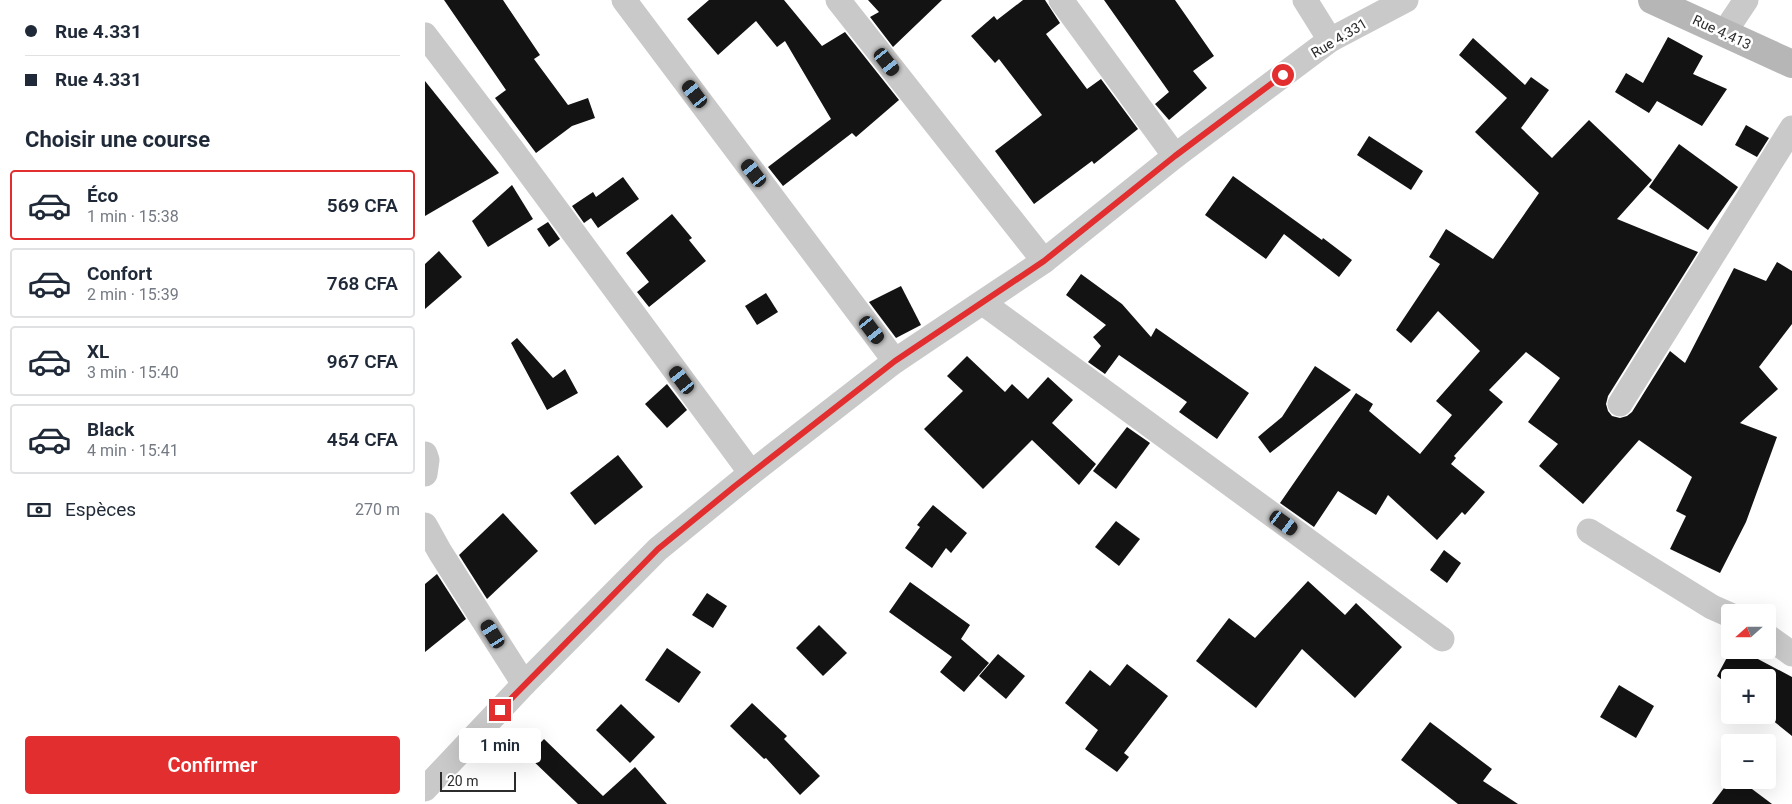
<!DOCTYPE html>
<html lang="fr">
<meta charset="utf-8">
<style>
:root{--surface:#fff;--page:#f6f6f7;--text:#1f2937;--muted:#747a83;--line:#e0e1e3;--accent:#e22e2e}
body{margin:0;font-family:Roboto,sans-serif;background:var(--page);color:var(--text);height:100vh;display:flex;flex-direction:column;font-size:19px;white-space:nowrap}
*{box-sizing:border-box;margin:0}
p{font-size:16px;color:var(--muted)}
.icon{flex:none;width:28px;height:28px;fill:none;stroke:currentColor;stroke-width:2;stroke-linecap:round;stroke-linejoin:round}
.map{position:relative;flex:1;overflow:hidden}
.details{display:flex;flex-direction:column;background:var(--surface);width:425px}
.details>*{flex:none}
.top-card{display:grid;align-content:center;height:110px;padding:0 25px;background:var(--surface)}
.needle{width:32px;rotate:249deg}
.tools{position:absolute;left:1296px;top:604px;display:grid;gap:10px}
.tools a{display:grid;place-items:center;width:55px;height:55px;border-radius:5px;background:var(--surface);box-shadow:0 5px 20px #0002;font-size:25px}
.scale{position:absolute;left:15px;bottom:12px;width:76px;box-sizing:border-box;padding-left:5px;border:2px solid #2c2c2c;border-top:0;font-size:14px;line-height:18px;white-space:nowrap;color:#2c2c2c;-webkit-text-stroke:4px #fff;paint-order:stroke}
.end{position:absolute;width:22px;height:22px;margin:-11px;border:6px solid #e22e2e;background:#fff;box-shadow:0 0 0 2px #fff}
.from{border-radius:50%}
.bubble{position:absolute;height:35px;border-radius:5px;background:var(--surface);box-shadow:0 5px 20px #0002;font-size:16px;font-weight:600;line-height:35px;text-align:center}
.car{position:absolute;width:15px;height:30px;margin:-15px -8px;border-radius:6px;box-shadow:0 0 4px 1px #0007;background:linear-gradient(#222 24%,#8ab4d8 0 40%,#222 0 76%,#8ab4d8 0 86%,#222 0)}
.top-card b{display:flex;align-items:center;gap:18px;height:48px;font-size:19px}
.top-card b+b{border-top:1px solid var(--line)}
.top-card i{width:12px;height:12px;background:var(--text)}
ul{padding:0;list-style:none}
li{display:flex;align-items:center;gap:15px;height:70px;margin:0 10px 8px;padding:0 15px;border:2px solid var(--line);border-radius:5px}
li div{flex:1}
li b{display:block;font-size:19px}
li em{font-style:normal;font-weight:600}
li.on{border-color:var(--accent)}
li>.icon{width:45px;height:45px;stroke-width:1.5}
h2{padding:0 25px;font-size:22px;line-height:60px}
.pay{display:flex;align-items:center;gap:12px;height:55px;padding:0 25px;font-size:19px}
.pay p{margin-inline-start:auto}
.primary-button{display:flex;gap:10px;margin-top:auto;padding:10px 25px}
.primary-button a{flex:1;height:58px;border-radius:5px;background:var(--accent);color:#fff;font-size:20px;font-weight:600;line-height:58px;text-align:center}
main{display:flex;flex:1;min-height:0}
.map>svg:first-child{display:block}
</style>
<main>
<section class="details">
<div class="top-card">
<b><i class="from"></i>Rue 4.331</b>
<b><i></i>Rue 4.331</b>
</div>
<h2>Choisir une course</h2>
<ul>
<li class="on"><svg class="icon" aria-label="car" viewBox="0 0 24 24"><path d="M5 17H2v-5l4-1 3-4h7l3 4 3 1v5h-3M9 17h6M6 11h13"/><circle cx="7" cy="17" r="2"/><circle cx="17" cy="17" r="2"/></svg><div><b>Éco</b><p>1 min · 15:38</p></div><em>569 CFA</em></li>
<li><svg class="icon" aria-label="car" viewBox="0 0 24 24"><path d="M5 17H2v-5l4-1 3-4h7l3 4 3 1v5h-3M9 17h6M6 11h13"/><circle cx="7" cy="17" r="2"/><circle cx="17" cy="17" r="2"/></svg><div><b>Confort</b><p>2 min · 15:39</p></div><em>768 CFA</em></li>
<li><svg class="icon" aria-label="car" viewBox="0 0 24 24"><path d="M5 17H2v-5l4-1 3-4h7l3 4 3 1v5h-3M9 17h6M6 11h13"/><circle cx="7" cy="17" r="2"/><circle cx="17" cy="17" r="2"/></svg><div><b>XL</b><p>3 min · 15:40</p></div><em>967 CFA</em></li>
<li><svg class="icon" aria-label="car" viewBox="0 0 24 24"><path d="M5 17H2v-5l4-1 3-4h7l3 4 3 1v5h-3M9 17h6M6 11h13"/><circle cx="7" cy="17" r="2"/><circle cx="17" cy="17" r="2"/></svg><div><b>Black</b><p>4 min · 15:41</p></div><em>454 CFA</em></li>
</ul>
<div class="pay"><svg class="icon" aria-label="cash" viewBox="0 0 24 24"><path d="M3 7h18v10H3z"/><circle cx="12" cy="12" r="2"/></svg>Espèces<p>270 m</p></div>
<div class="primary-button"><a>Confirmer</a></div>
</section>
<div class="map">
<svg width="1367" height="804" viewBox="0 0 1367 804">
<rect width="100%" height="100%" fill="#fff"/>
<!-- building -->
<g fill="#131313">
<path d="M19 0H78L115 55 109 59 143 105 163 98 170 118 147 126 111 153 70 98 81 90Z"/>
<path d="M284 0H359L397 46 420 32 474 100 431 137 427 133 358 186 343 167 406 119 360 41 352 47 331 21 293 55 262 19Z"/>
<path d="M443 0H517L468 47 445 17 454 12Z"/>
<path d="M598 0H620L635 23 621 34 662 89 676 79 713 129 669 164 667 161 609 204 570 151 617 115 574 59 570 63 546 36 569 16 572 20Z"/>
<path d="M679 0H750L789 56 768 71 782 88 744 120 730 104 744 92Z"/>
<path d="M1243 37 1278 56 1268 74 1302 89 1277 126 1232 101 1224 113 1190 92 1201 73 1218 83Z"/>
<path d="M1048 38 1100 85 1106 77 1124 90 1096 128 1127 158 1164 120 1227 180 1192 219 1273 252 1183 396 1181 404 1183 411 1187 416 1195 418 1202 416 1207 412 1245 351 1260 363 1309 268 1341 281 1352 262 1367 271V324L1334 367 1353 389 1315 423 1352 437 1321 522 1295 573 1245 549 1261 516 1251 511 1267 477 1214 440 1158 504 1114 466 1133 444 1103 422 1135 378 1101 352 1064 390 1078 402 1029 456 1031 458 1026 464 1060 492 1040 515 1037 512 1012 540 963 495 951 515 913 491 889 527 855 503 931 393 948 404 944 411 995 454 1027 415 1011 401 1055 351 1013 311 986 343 971 330 1015 264 1004 257 1021 229 1068 259 1114 193 1050 132 1082 98 1034 55Z"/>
<path d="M0 81 74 173 0 216Z"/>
<path d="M1321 125 1344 138 1332 157 1310 145Z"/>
<path d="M944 136 998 171 986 190 932 155Z"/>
<path d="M1254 144 1313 187 1283 230 1224 187Z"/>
<path d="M808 176 897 240 898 238 927 260 914 277 859 234 841 259 780 215Z"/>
<path d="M198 177 214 199 173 228 166 218 159 223 147 206 168 192 171 197Z"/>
<path d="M87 185 108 219 63 247 47 221Z"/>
<path d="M247 214 267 238 264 240 281 261 224 307 212 292 224 282 201 253Z"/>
<path d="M123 222 135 239 124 247 112 229Z"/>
<path d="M14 251 37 277 0 309V264Z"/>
<path d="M656 274 697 304 726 337 731 328 824 393 792 439 754 412 762 402 694 355 680 374 663 362 676 346 668 337 681 325 641 295Z"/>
<path d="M476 286 496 325 471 338 444 302Z"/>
<path d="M341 293 353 312 332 325 320 306Z"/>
<path d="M92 338 128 378 140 369 153 393 122 410 86 343Z"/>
<path d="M542 356 580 392 587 384 603 399 623 377 648 400 627 423 671 464 654 485 607 440 558 489 499 429 538 391 522 376Z"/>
<path d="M890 366 926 390 845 453 833 437 857 417Z"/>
<path d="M242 384 262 410 242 428 220 404Z"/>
<path d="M702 427 725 443 691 489 668 471Z"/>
<path d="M193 455 218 487 170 525 145 493Z"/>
<path d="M508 505 542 533 526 553 521 548 507 568 480 548 495 527 492 525Z"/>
<path d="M78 513 113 551 62 599 34 555Z"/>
<path d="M691 521 715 539 694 566 670 547Z"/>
<path d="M1019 550 1036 563 1022 583 1005 570Z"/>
<path d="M12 574 41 619 0 652V584Z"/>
<path d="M883 581 920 615 931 603 977 647 930 698 877 649 831 708 771 661 804 618 830 638Z"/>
<path d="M485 582 545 625 536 639 564 663 539 692 515 672 527 657 464 612Z"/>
<path d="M282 593 302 606 288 628 267 615Z"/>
<path d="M394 625 422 653 398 676 371 648Z"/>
<path d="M242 648 276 672 254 703 220 680Z"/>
<path d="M1306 650H1316L1367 677V736L1341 715H1342V678H1305V686L1292 676Z"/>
<path d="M573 654 600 676 581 699 554 676Z"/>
<path d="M702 664 743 696 699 753 704 757 692 772 660 749 673 730 640 703 665 670 685 686Z"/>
<path d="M1194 685 1229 706 1211 738 1175 717Z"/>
<path d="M327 703 362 736 359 739 395 776 375 795 341 758 339 759 305 726Z"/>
<path d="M196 704 230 737 205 763 171 730Z"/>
<path d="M1005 722 1067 769 1058 781 1093 804H1033L976 760Z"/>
<path d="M119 739 178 796 210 767 242 804H153L103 756Z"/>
<path d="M1305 780H1315L1347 804H1287Z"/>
</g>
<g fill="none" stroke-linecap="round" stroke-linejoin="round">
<!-- street -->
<g stroke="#c9c9c9" stroke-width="25">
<path d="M199 0 470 361"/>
<path d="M413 0 619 261"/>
<path d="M636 0 750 156"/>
<path d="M880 0 905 40"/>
<path d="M1299 33 1321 0"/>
<path d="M0 35 86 148 326 473"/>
<path d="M558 303 1017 639"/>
<path d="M1195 404 1367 128"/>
<path d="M0 454 2 460 0 474"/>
<path d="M0 525 15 552 99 684"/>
<path d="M1164 531 1287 607 1305 615"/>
<path d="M1342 636 1367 654"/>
<path d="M0 789 99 684 233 549 326 473 470 361 619 261 750 156 905 40 981 0"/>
</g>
<!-- secondary -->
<path stroke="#b6b6b6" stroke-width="28" d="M1227 0 1367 64"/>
</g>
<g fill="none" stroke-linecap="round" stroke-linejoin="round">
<!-- route -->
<path stroke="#e22e2e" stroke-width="6" d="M75 710 233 549 310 486 470 361 619 261 750 156 858 75"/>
</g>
<g text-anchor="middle" stroke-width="5" stroke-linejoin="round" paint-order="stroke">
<!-- street labels -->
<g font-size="14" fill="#2c2c2c" stroke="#fff">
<text transform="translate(1297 32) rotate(25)" y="5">Rue 4.413</text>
<text transform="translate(914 38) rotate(-31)" y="5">Rue 4.331</text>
</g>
</g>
</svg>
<div class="tools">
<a><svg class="needle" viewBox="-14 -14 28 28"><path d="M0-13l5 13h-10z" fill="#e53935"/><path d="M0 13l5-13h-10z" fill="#747a83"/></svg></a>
<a>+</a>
<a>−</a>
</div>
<div class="scale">20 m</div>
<i class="end from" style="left:858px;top:75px"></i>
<i class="end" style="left:75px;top:710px"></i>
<div class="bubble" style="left:34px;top:728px;width:82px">1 min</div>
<i class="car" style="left:462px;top:62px;rotate:142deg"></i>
<i class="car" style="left:270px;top:94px;rotate:323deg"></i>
<i class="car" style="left:329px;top:173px;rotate:323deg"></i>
<i class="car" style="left:447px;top:330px;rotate:143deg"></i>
<i class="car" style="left:257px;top:380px;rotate:323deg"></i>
<i class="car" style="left:859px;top:523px;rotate:126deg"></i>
<i class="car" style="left:68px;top:634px;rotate:328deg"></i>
</div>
</main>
